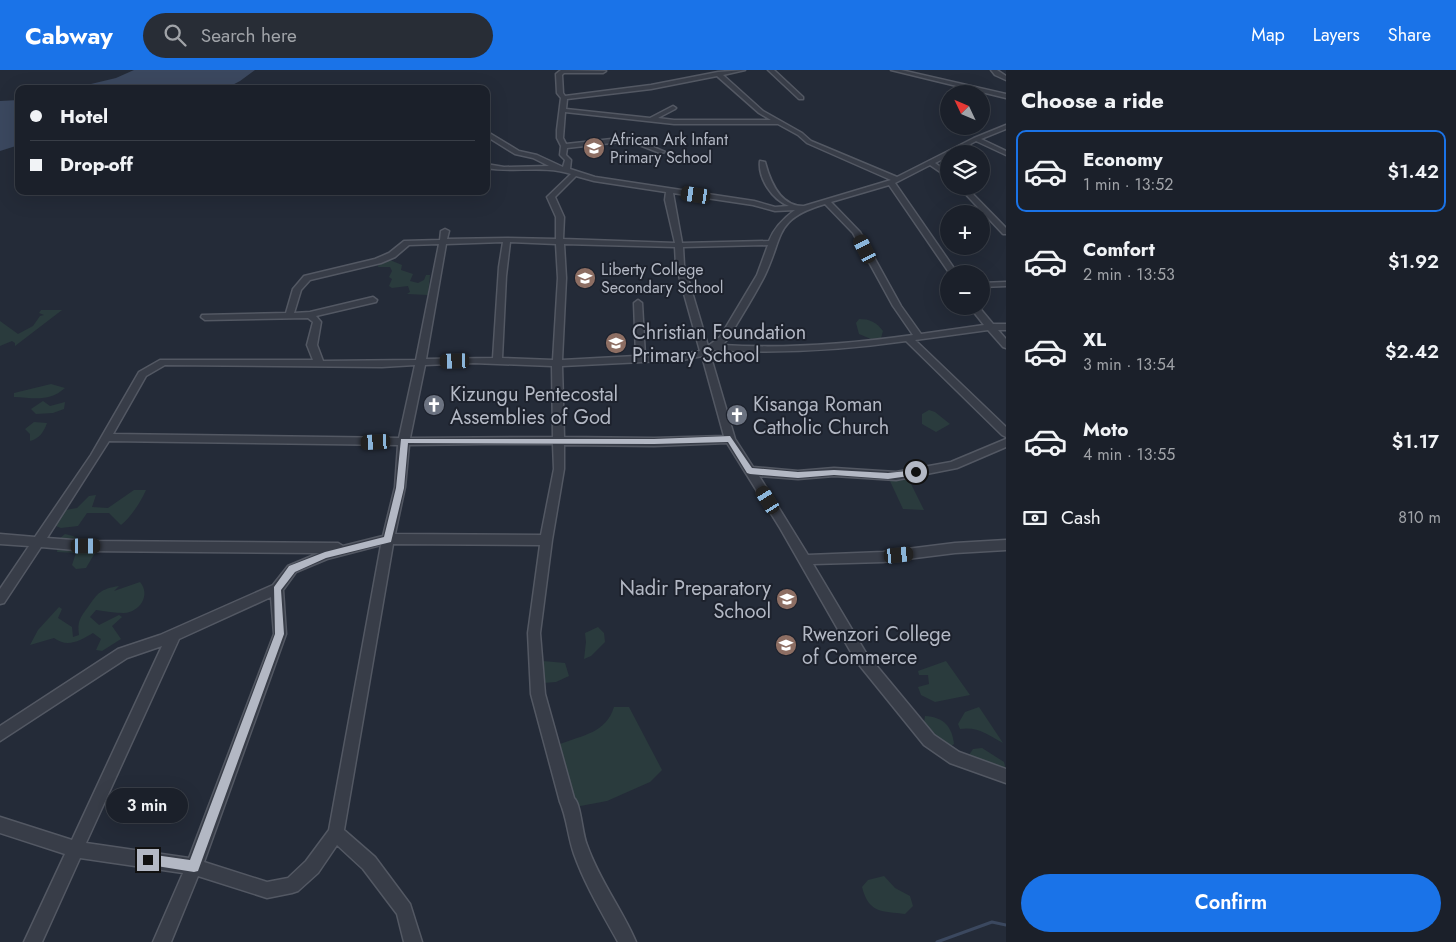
<!DOCTYPE html>
<meta charset="utf-8">
<style>
:root{--surface:#1b202a;--page:#282d36;--text:#f1f3f6;--muted:#a0a3a8;--line:#393e47;--accent:#1a73e8}
body{margin:0;font-family:Jost,sans-serif;background:var(--page);color:var(--text);height:100vh;display:flex;flex-direction:column;font-size:19px;white-space:nowrap}
*{box-sizing:border-box;margin:0}
p{font-size:16px;color:var(--muted)}
.icon{flex:none;width:28px;height:28px;fill:none;stroke:currentColor;stroke-width:2;stroke-linecap:round;stroke-linejoin:round}
.map{position:relative;flex:1;overflow:hidden}
.side{display:flex;flex-direction:column;background:var(--surface);width:450px}
.side>*{flex:none}
.top-card{position:absolute;left:15px;top:15px;width:475px;height:110px;border-radius:10px;box-shadow:0 5px 20px #0002,0 0 0 1px var(--line);display:grid;align-content:center;height:110px;padding:0 15px;background:var(--surface)}
.needle{width:32px;rotate:314deg}
.controls{position:absolute;left:940px;top:15px;display:grid;gap:10px}
.controls a{display:grid;place-items:center;width:50px;height:50px;border-radius:50%;background:var(--surface);box-shadow:0 5px 20px #0002,0 0 0 1px var(--line);font-size:25px}
.end{position:absolute;width:22px;height:22px;margin:-11px;border:6px solid #b3b8c4;background:#111;box-shadow:0 0 0 2px #111}
.from{border-radius:50%}
.bubble{position:absolute;height:35px;border-radius:18px;background:var(--surface);box-shadow:0 5px 20px #0002,0 0 0 1px var(--line);font-size:16px;font-weight:600;line-height:35px;text-align:center}
.car{position:absolute;width:15px;height:30px;margin:-15px -8px;border-radius:6px;box-shadow:0 0 4px 1px #0007;background:linear-gradient(#222 24%,#8ab4d8 0 40%,#222 0 76%,#8ab4d8 0 86%,#222 0)}
.top-card b{display:flex;align-items:center;gap:18px;height:48px;font-size:19px}
.top-card b+b{border-top:1px solid var(--line)}
.top-card i{width:12px;height:12px;background:var(--text)}
ul{padding:0;list-style:none}
li{display:flex;align-items:center;gap:15px;height:82px;margin:0 10px 8px;padding:0 5px;border:2px solid transparent;border-radius:10px}
li div{flex:1}
li b{display:block;font-size:19px}
li em{font-style:normal;font-weight:600}
li.selected{border-color:var(--accent)}
li>.icon{width:45px;height:45px;stroke-width:1.5}
h2{padding:0 15px;font-size:22px;line-height:60px}
.pay{display:flex;align-items:center;gap:12px;height:55px;padding:0 15px;font-size:19px}
.pay p{margin-inline-start:auto}
.cta{display:flex;gap:10px;margin-top:auto;padding:10px 15px}
.cta a{flex:1;height:58px;border-radius:30px;background:var(--accent);color:#fff;font-size:20px;font-weight:600;line-height:58px;text-align:center}
header{display:flex;align-items:center;gap:30px;box-sizing:border-box;height:70px;padding:0 25px;background:var(--accent);color:#fff}
header strong{font-size:24px}
nav{display:flex;gap:28px;margin-inline-start:auto;font-size:18px}
.search{width:350px;height:45px;background:var(--page);display:flex;align-items:center;gap:12px;box-sizing:border-box;padding:0 18px;border-radius:28px;color:var(--muted);font-size:19px}
main{display:flex;flex:1;min-height:0}
.map>svg:first-child{display:block}
</style>
<header>
<strong>Cabway</strong>
<div class="search"><svg class="icon" aria-label="search" viewBox="0 0 24 24"><circle cx="10" cy="10" r="6"/><path d="M15 15l6 6"/></svg>Search here</div>
<nav><a>Map</a><a>Layers</a><a>Share</a></nav>
</header>
<main>
<div class="map">
<svg width="1006" height="872" viewBox="0 0 1006 872">
<rect width="100%" height="100%" fill="#242b38"/>
<!-- green -->
<g fill="#2a3b3d">
<path d="M390 190 402 195 401 200 413 204 410 211 418 213 424 210 426 205H430L428 225 407 224 410 222 408 216 392 218 389 216 392 209 389 207 392 201 390 197H378L379 193Z"/>
<path d="M41 240H62L15 276V273L12 271 0 276V251L18 264 33 256 40 246 44 245 39 243Z"/>
<path d="M859 249C870 249 876 252 883 261L881 268 871 269 859 264 856 253Z"/>
<path d="M51 314 65 318C49 332 35 328 14 327V323Z"/>
<path d="M43 331 50 336 65 332 64 339 53 343 36 344 31 339Z"/>
<path d="M929 340 935 342 950 354 936 362 922 354V344Z"/>
<path d="M34 352 47 353C44 362 39 369 30 371V364L25 359Z"/>
<path d="M906 404 924 440 903 439 890 411Z"/>
<path d="M134 420H146C141 432 130 448 121 455L109 443H87L78 456 61 458 53 455 65 440 77 438 89 426 96 425 92 437 108 438Z"/>
<path d="M65 464 73 466 96 481 86 498 76 499 72 495 76 483 57 482 59 469Z"/>
<path d="M140 512C151 525 140 542 124 543 115 543 105 541 96 540L90 547 99 555 119 545 122 547 112 556 121 569 102 581 96 580 101 569 93 563C79 571 68 578 54 568L30 575 38 560 59 537 62 539 58 548 72 557 73 567 79 565C77 551 80 548 88 537 98 523 100 519 119 516L114 521Z"/>
<path d="M598 557 604 563 605 572 591 586 584 589 586 572 585 563Z"/>
<path d="M541 587 543 591 565 593 569 606 556 612 543 613Z"/>
<path d="M946 591 970 625 935 632 921 625 918 617 929 614 928 605H919L918 601Z"/>
<path d="M614 637H629L662 700 650 712 607 731 575 737 560 674C583 665 606 663 614 637Z"/>
<path d="M979 637 1003 673C989 665 977 656 960 659L958 654 965 642Z"/>
<path d="M925 646C944 647 952 657 954 674L943 681 922 666Z"/>
<path d="M982 678 1004 692 1006 700 967 688 973 679Z"/>
<path d="M884 806 895 818 910 826 913 836 905 844C882 841 869 844 862 817L868 810Z"/>
</g>
<!-- water -->
<g fill="#3b485f">
<path d="M134 0H255L240 11 225 19H70L116 8Z"/>
<path d="M19 30V75L0 81V31Z"/>
</g>
<g fill="none" stroke-linecap="round" stroke-linejoin="round">
<!-- stream -->
<path stroke="#3b485f" stroke-width="3" d="M937 872 992 852 1006 855"/>
<!-- minor casing -->
<g stroke="#535863" stroke-width="3">
<g id="minor">
<path d="M561 0 606 1 603 3H564L562 5 563 23 565 26 651 15 718 2 745 0 723 5 763 41 802 63 811 71 897 107 974 68 1006 55V59L981 69 1006 81V85L976 71 952 84H949V86L935 93 949 103V108L930 95 895 113 958 204H950L889 115 831 132 860 162 901 236 921 264 984 255 969 236H978L993 254H1006V260H998L1006 269V278L1003 277 988 260 915 270 1006 357V367L1002 365 906 271C843 280 780 284 715 280L710 284 735 369 753 397 798 401 834 398 896 402 951 392 1006 369V377L957 398 896 410 834 406 798 409 759 406 808 485 883 482 955 473 1006 470V480L955 483 883 492 813 494 866 583 934 665 959 682 1006 699V713L950 693 924 675 856 591 780 458 727 373 654 376 564 375V399L552 470 540 563 545 624 574 728C581 734 582 763 587 775 599 810 622 839 636 872H618C602 843 585 815 574 784 568 767 567 748 560 732L531 624 528 563 540 475 393 474 344 760 375 787 410 834 422 872H404L397 844 363 799 337 775 318 803 298 821 292 823 267 828 198 806 171 872H153L183 803 80 788 42 872H24L65 784 0 763V747L72 770 162 576 127 588 0 671V656L118 579 160 565 273 515 288 496 319 483 86 481 41 477 4 533 0 534V519L29 476 0 474V464L35 467 91 385 139 302 160 290H313L307 275 313 252 308 248 205 250 201 247 202 245 286 243 293 219 304 206 375 189 389 183 404 171 440 170 441 161 445 159 449 161 447 169 507 168 556 169V147L547 127 571 104C544 95 514 103 486 98V94L504 97 549 96 533 88 515 84 486 66V61L519 81 537 85 563 97 565 90 560 85 561 76 557 68V60L561 28 557 23 556 4ZM717 6 759 43 771 50H674L658 48 675 39 676 38 673 36 650 48 566 39 567 29 651 19ZM565 42 674 54H778L798 65 807 73 891 110 804 136C780 137 770 111 765 92L760 91C758 108 772 130 789 136L775 137 754 131 595 107 570 99 571 90 566 85 567 78 629 71 660 83 665 82 630 67 566 74 563 68ZM576 106 594 111 666 122 665 130 675 173 563 169 564 147 555 127ZM673 123 753 135 775 141 795 140C784 148 774 158 769 171L682 173ZM825 134 853 163 893 236 913 265C849 274 786 279 722 275L728 269C740 248 754 227 765 205 784 165 774 149 825 134ZM503 172 499 197 493 288 426 289 446 174ZM510 172 556 174 558 208 553 290 502 288 506 206ZM439 174 416 290 323 291 317 275 321 252 316 246 376 232 377 230 373 227 310 242 294 243 301 220 310 210 381 193 395 187 409 175ZM564 174 675 177 676 195 700 281 683 284 645 286 642 233 638 230 634 233 636 286 562 290 566 208ZM768 175 757 205 720 267 708 276 684 195 683 177ZM702 286 724 366 654 368 564 367 562 296 683 290ZM473 293 552 296 553 367 410 368 425 295ZM165 295 382 297 415 295 399 368 113 364 146 306ZM109 371 398 375 395 417 383 466 343 476 338 473 86 471 47 468ZM485 374H553L554 399 541 465 395 464 405 417 409 375ZM381 475 329 760 306 791 288 808 267 812 204 792 286 564 283 520 296 502 327 489ZM271 527 274 564 189 788 86 773 179 569Z"/>
<path d="M768 0H774L803 27V29H799Z"/>
<path d="M891 0H901L1006 24V28Z"/>
<path d="M991 0H997L1006 6V10L995 5Z"/>
<path d="M958 116H965L1006 158V164H1003Z"/>
<path d="M1006 212V216L981 217V213Z"/>
</g>
</g>
<!-- minor -->
<use href="#minor" fill="#383d48" fill-rule="evenodd"/>
</g>
<!-- route -->
<path fill="#b3b8c4" d="M730 366 752 398 798 402 834 400 888 403 916 400 920 402 916 405 888 409 834 405 798 408 750 404 747 403 728 372 654 374 408 373 404 418 391 472 326 488 295 502 281 520 284 564 198 801 194 802 144 794V786L148 784 190 790 275 564 274 517 289 496 325 482 384 467 396 418 401 369H654Z"/>
<!-- icons -->
<defs>
<g id="school-disc" transform="scale(1.125)"><circle r="9.5" fill="#8d6e63" stroke="#1d222d"/><path d="M0-5L7-2L0 1L-7-2ZM-4 1L0 2.5L4 1V4Q0 6-4 4Z" fill="#fff"/></g>
<g id="university-disc" transform="scale(1.125)"><circle r="9.5" fill="#8d6e63" stroke="#1d222d"/><path d="M0-5L7-2L0 1L-7-2ZM-4 1L0 2.5L4 1V4Q0 6-4 4Z" fill="#fff"/></g>
<g id="church-disc" transform="scale(1.125)"><circle r="9.5" fill="#6b7280" stroke="#1d222d"/><path d="M-1.2-6h2.4v3.5h3.3v2.4h-3.3V6h-2.4V-.1h-3.3v-2.4h3.3Z" fill="#fff"/></g>
</defs>
<g fill-rule="evenodd">
<use href="#school-disc" x="594" y="78"/>
<use href="#university-disc" x="585" y="208"/>
<use href="#school-disc" x="616" y="273"/>
<use href="#church-disc" x="434" y="335"/>
<use href="#church-disc" x="737" y="345"/>
<use href="#school-disc" x="787" y="529"/>
<use href="#university-disc" x="786" y="575"/>
</g>
<g text-anchor="middle" stroke-width="4" stroke-linejoin="round" paint-order="stroke">
<!-- far-poi labels -->
<g font-size="16" fill="#b3b8c4" stroke="#1d222d" text-anchor="start">
<text x="610" y="75">African Ark Infant<tspan x="610" dy="18">Primary School</tspan></text>
<text x="601" y="205">Liberty College<tspan x="601" dy="18">Secondary School</tspan></text>
</g>
<!-- poi labels -->
<g font-size="20" fill="#b3b8c4" stroke="#1d222d" text-anchor="start">
<text x="632" y="269">Christian Foundation<tspan x="632" dy="23">Primary School</tspan></text>
<text x="450" y="331">Kizungu Pentecostal<tspan x="450" dy="23">Assemblies of God</tspan></text>
<text x="753" y="341">Kisanga Roman<tspan x="753" dy="23">Catholic Church</tspan></text>
<text x="771" y="525" text-anchor="end">Nadir Preparatory<tspan x="771" dy="23">School</tspan></text>
<text x="802" y="571">Rwenzori College<tspan x="802" dy="23">of Commerce</tspan></text>
</g>
</g>
</svg>
<div class="controls">
<a><svg class="needle" viewBox="-14 -14 28 28"><path d="M0-13l5 13h-10z" fill="#e53935"/><path d="M0 13l5-13h-10z" fill="#a0a3a8"/></svg></a>
<a><svg class="icon" aria-label="layers" viewBox="0 0 24 24"><path d="M12 4l9 5-9 5-9-5zM3 14l9 5 9-5"/></svg></a>
<a>+</a>
<a>−</a>
</div>
<i class="end from" style="left:916px;top:402px"></i>
<i class="end" style="left:148px;top:790px"></i>
<div class="bubble" style="left:106px;top:718px;width:82px">3 min</div>
<i class="car" style="left:696px;top:125px;rotate:279deg"></i>
<i class="car" style="left:865px;top:179px;rotate:333deg"></i>
<i class="car" style="left:455px;top:291px;rotate:268deg"></i>
<i class="car" style="left:376px;top:372px;rotate:267deg"></i>
<i class="car" style="left:768px;top:430px;rotate:328deg"></i>
<i class="car" style="left:86px;top:476px;rotate:90deg"></i>
<i class="car" style="left:899px;top:485px;rotate:84deg"></i>
<div class="top-card">
<b><i class="from"></i>Hotel</b>
<b><i></i>Drop-off</b>
</div>
</div>
<section class="side">
<h2>Choose a ride</h2>
<ul>
<li class="selected"><svg class="icon" aria-label="car" viewBox="0 0 24 24"><path d="M5 17H2v-5l4-1 3-4h7l3 4 3 1v5h-3M9 17h6M6 11h13"/><circle cx="7" cy="17" r="2"/><circle cx="17" cy="17" r="2"/></svg><div><b>Economy</b><p>1 min · 13:52</p></div><em>$1.42</em></li>
<li><svg class="icon" aria-label="car" viewBox="0 0 24 24"><path d="M5 17H2v-5l4-1 3-4h7l3 4 3 1v5h-3M9 17h6M6 11h13"/><circle cx="7" cy="17" r="2"/><circle cx="17" cy="17" r="2"/></svg><div><b>Comfort</b><p>2 min · 13:53</p></div><em>$1.92</em></li>
<li><svg class="icon" aria-label="car" viewBox="0 0 24 24"><path d="M5 17H2v-5l4-1 3-4h7l3 4 3 1v5h-3M9 17h6M6 11h13"/><circle cx="7" cy="17" r="2"/><circle cx="17" cy="17" r="2"/></svg><div><b>XL</b><p>3 min · 13:54</p></div><em>$2.42</em></li>
<li><svg class="icon" aria-label="car" viewBox="0 0 24 24"><path d="M5 17H2v-5l4-1 3-4h7l3 4 3 1v5h-3M9 17h6M6 11h13"/><circle cx="7" cy="17" r="2"/><circle cx="17" cy="17" r="2"/></svg><div><b>Moto</b><p>4 min · 13:55</p></div><em>$1.17</em></li>
</ul>
<div class="pay"><svg class="icon" aria-label="cash" viewBox="0 0 24 24"><path d="M3 7h18v10H3z"/><circle cx="12" cy="12" r="2"/></svg>Cash<p>810 m</p></div>
<div class="cta"><a>Confirm</a></div>
</section>
</main>
